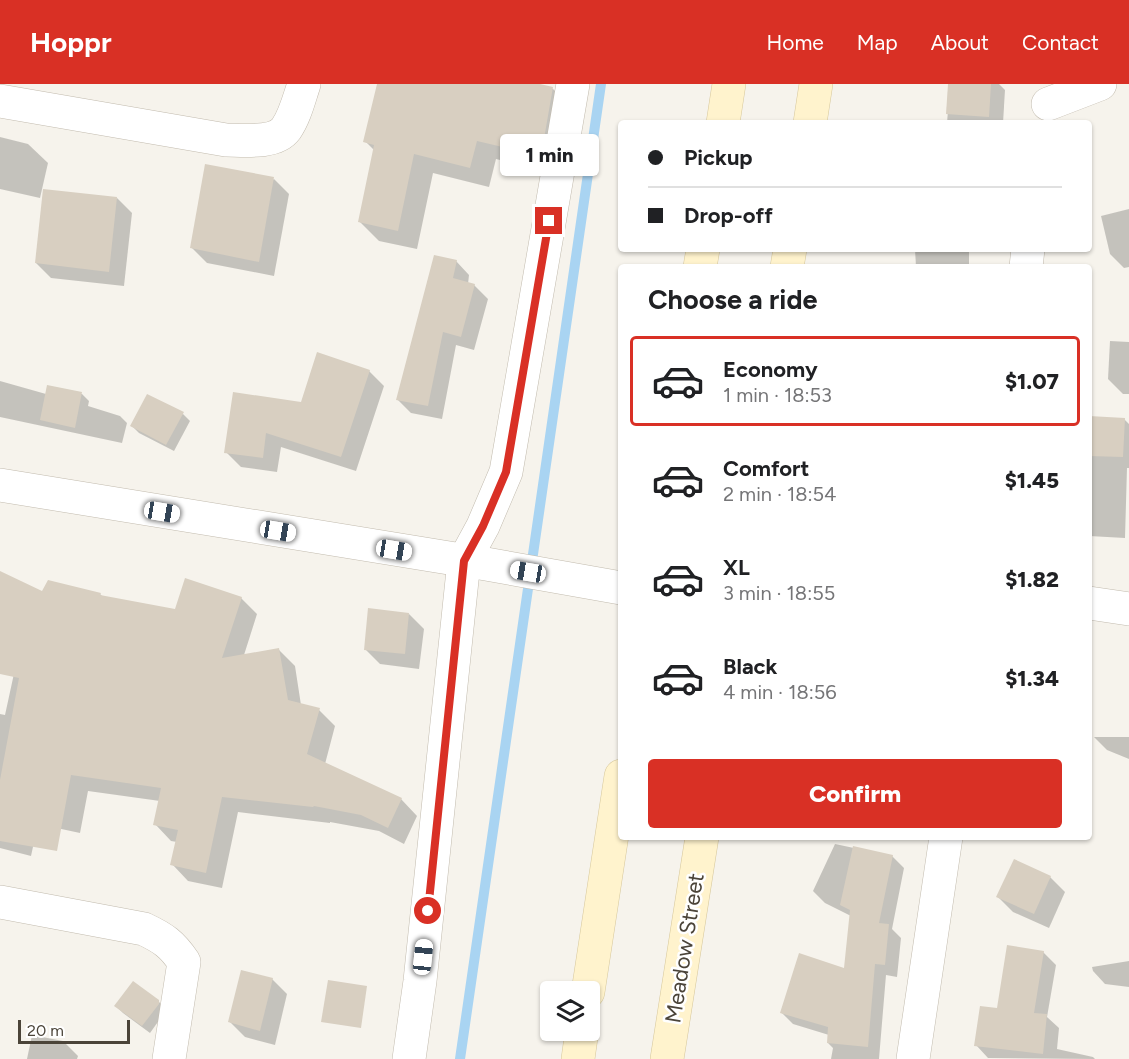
<!DOCTYPE html>
<meta charset="utf-8">
<style>
:root{--surface:#fff;--page:#f6f6f6;--text:#202124;--muted:#757577;--line:#e0e0e0;--accent:#d93025}
body{margin:0;font-family:Figtree,sans-serif;background:var(--page);color:var(--text);height:100vh;display:flex;flex-direction:column;font-size:22px;white-space:nowrap}
*{box-sizing:border-box;margin:0}
p{font-size:20px;color:var(--muted)}
.icon{flex:none;width:33px;height:33px;fill:none;stroke:currentColor;stroke-width:2;stroke-linecap:round;stroke-linejoin:round}
.map{position:relative;flex:1;overflow:hidden}
.details{position:absolute;left:618px;top:180px;width:474px;height:576px;display:flex;flex-direction:column;background:var(--surface);border-radius:6px;box-shadow:0 2px 4px #0004}
.details>*{flex:none}
.guide{position:absolute;left:618px;top:36px;width:474px;height:132px;border-radius:6px;box-shadow:0 2px 4px #0004;display:grid;align-content:center;height:132px;padding:0 30px;background:var(--surface)}
.buttons{position:absolute;left:540px;top:897px;display:grid;gap:12px}
.buttons a{display:grid;place-items:center;width:60px;height:60px;border-radius:6px;background:var(--surface);box-shadow:0 2px 4px #0004;font-size:30px}
.scale{position:absolute;left:18px;bottom:15px;width:112px;box-sizing:border-box;padding-left:6px;border:3px solid #4b4439;border-top:0;font-size:16px;line-height:21px;white-space:nowrap;color:#4b4439;-webkit-text-stroke:4px #fff;paint-order:stroke}
.end{position:absolute;width:27px;height:27px;margin:-14px;border:8px solid #d93025;background:#fff;box-shadow:0 0 0 3px #fff}
.from{border-radius:50%}
.bubble{position:absolute;height:42px;border-radius:6px;background:var(--surface);box-shadow:0 2px 4px #0004;font-size:20px;font-weight:800;line-height:42px;text-align:center}
.car{position:absolute;width:18px;height:36px;margin:-18px -9px;border-radius:8px;box-shadow:0 0 4px 2px #0007;background:linear-gradient(#fff 24%,#345 0 40%,#fff 0 76%,#345 0 86%,#fff 0)}
.guide b{display:flex;align-items:center;gap:21px;height:57px;font-size:22px}
.guide b+b{border-top:2px solid var(--line)}
.guide i{width:15px;height:15px;background:var(--text)}
ul{padding:0;list-style:none}
li{display:flex;align-items:center;gap:18px;height:90px;margin:0 12px 9px;padding:0 18px;border:3px solid transparent;border-radius:6px}
li div{flex:1}
li b{display:block;font-size:22px}
li em{font-style:normal;font-weight:800}
li.active{border-color:var(--accent)}
li>.icon{width:54px;height:54px;stroke-width:1.5}
h2{padding:0 30px;font-size:27px;line-height:72px}
.primary-button{display:flex;gap:12px;margin-top:auto;padding:12px 30px}
.primary-button a{flex:1;height:69px;border-radius:6px;background:var(--accent);color:#fff;font-size:24px;font-weight:800;line-height:69px;text-align:center}
header{display:flex;align-items:center;gap:36px;box-sizing:border-box;height:84px;padding:0 30px;background:var(--accent);color:#fff}
header strong{font-size:28px}
nav{display:flex;gap:33px;margin-inline-start:auto;font-size:21px}
.map>svg:first-child{display:block}
</style>
<header>
<strong>Hoppr</strong>
<nav><a>Home</a><a>Map</a><a>About</a><a>Contact</a></nav>
</header>
<div class="map">
<svg width="1129" height="975" viewBox="0 0 1129 975">
<rect width="100%" height="100%" fill="#f6f3ec"/>
<!-- shadow -->
<g fill="#0003">
<path d="M379 0H533L553 5 572 24 560 91 496 75 489 103 433 89 417 165 379 157 360 138 375 67 365 57Z"/>
<path d="M950 0H999L1005 6 1003 39H947Z"/>
<path d="M0 53 28 60 48 79 40 114 0 105Z"/>
<path d="M274 95 289 110 274 192 207 179 192 164Z"/>
<path d="M117 114 132 129 124 202 51 194 36 179Z"/>
<path d="M1129 125V183L1124 184 1110 170 1101 132Z"/>
<path d="M915 165H969V183H916Z"/>
<path d="M456 177 469 191 468 200 474 201 488 215 474 266 456 261 442 335 411 329 397 315Z"/>
<path d="M1110 257 1129 258V310H1123L1108 295Z"/>
<path d="M369 287 384 302 356 387 281 363 277 388 241 383 226 368 302 320Z"/>
<path d="M0 297 46 310H82L89 317 88 322 120 332 127 339 122 359 0 333Z"/>
<path d="M183 330 190 337 174 367 139 349 132 342Z"/>
<path d="M1089 334 1124 335 1129 340V384H1127L1125 454 1089 452Z"/>
<path d="M0 489 43 509 100 510 103 513 176 527 241 514 257 530 244 571 278 565 295 582 301 621 319 626 335 642 325 680 401 715 417 732 404 760 379 747 330 738V739L238 728 222 804 188 797 172 780 177 758 171 757 155 740 160 717 88 707 80 749 38 740 31 772 0 764V630L5 631 23 548 0 538Z"/>
<path d="M409 530 424 545 419 585 380 580 365 565Z"/>
<path d="M1094 653H1129V675L1107 666Z"/>
<path d="M835 760 892 772 904 784 892 845 901 854 897 893 886 891 879 975H831L833 964 828 959 829 951 793 940 781 928 846 886 851 832 825 819 813 807Z"/>
<path d="M1050 793 1065 808 1049 844 1013 828 998 813Z"/>
<path d="M1043 868 1056 881 1047 933 1059 944 1057 965 1093 973 1095 975 988 974 976 961 998 926Z"/>
<path d="M1129 877V903L1105 900 1093 887 1092 883Z"/>
<path d="M272 895 287 910 275 961 245 953 230 938Z"/>
<path d="M158 917 166 925 165 928 150 949 123 929 116 922Z"/>
<path d="M32 951 63 957 78 972 77 975H27Z"/>
</g>
<g fill="none" stroke-linecap="round" stroke-linejoin="round">
<!-- stream -->
<path stroke="#a9d4f2" stroke-width="10" d="M460 975 601 0"/>
</g>
<!-- building -->
<g fill="#d8cfc1">
<path d="M377 0H540L553 3 541 72 477 57 470 84 414 70 398 147 358 138 374 61 363 58Z"/>
<path d="M948 0H991L989 33 946 30Z"/>
<path d="M205 80 274 93 259 178 190 164Z"/>
<path d="M43 105 117 113 109 188 35 179Z"/>
<path d="M434 171 457 176 453 194 475 200 461 253 443 248 428 322 396 316Z"/>
<path d="M317 268 370 286 341 373 266 349 263 374 224 369 233 308 301 318Z"/>
<path d="M47 301 82 308 75 344 40 336Z"/>
<path d="M147 310 184 328 166 361 130 342Z"/>
<path d="M1089 332 1125 334 1123 373 1089 372Z"/>
<path d="M0 487 42 507 48 496 101 509 100 511 175 525 185 494 242 513 222 574 279 564 288 616 320 624 307 670 402 714 388 744 361 731 314 722 313 723 222 713 206 789 170 781 178 746 153 741 161 704 71 691 57 767 0 757V696L19 594 0 590Z"/>
<path d="M368 524 409 529 405 570 364 566Z"/>
<path d="M853 762 893 771 879 839 889 840 885 881 875 880 868 963 827 959 828 943 780 929 799 869 844 884 850 826 840 821Z"/>
<path d="M1014 775 1051 792 1034 830 996 813Z"/>
<path d="M1007 861 1044 867 1034 929 1047 930 1043 970 974 962 980 922 997 924Z"/>
<path d="M241 886 273 894 260 947 228 938Z"/>
<path d="M328 896 367 902 361 944 321 938Z"/>
<path d="M133 897 159 916V920L142 942 114 922Z"/>
</g>
<g fill="none" stroke-linecap="round" stroke-linejoin="round">
<!-- street casing -->
<g stroke="#c2bbae" stroke-width="34">
<g id="street">
<path d="M0 17 226 56C242 56 275 60 286 45 295 32 299 15 304 0"/>
<path d="M1048 20 1100 0"/>
<path d="M1026 183 1028 165"/>
<path d="M0 401 486 480 621 504"/>
<path d="M1089 519 1129 525"/>
<path d="M0 818 144 845C163 854 172 860 184 878L169 975"/>
<path d="M409 975 420 897 464 477 483 442 506 388 573 0"/>
<path d="M913 975 946 753"/>
</g>
</g>
<!-- secondary casing -->
<g stroke="#d6c79b" stroke-width="34">
<g id="secondary">
<path d="M723 39 729 0"/>
<path d="M810 39 816 0"/>
<path d="M700 183 703 165"/>
<path d="M787 183 790 165"/>
<path d="M588 908 621 692"/>
<path d="M578 975 582 946"/>
<path d="M667 975 702 753"/>
</g>
</g>
<!-- street -->
<use href="#street" stroke="#fff" stroke-width="33"/>
<!-- secondary -->
<use href="#secondary" stroke="#fff3cd" stroke-width="33"/>
</g>
<g fill="none" stroke-linecap="round" stroke-linejoin="round">
<!-- route -->
<path stroke="#d93025" stroke-width="8" d="M428 827 464 477 483 442 506 388 549 137"/>
</g>
<g text-anchor="middle" stroke-width="5" stroke-linejoin="round" paint-order="stroke">
<!-- street labels -->
<g font-size="22" fill="#4b4439" stroke="#fff">
<text transform="translate(684 864) rotate(-81)" y="8">Meadow Street</text>
</g>
</g>
</svg>
<div class="buttons">
<a><svg class="icon" aria-label="layers" viewBox="0 0 24 24"><path d="M12 4l9 5-9 5-9-5zM3 14l9 5 9-5"/></svg></a>
</div>
<div class="scale">20 m</div>
<i class="end from" style="left:428px;top:827px"></i>
<i class="end" style="left:549px;top:137px"></i>
<div class="bubble" style="left:500px;top:50px;width:99px">1 min</div>
<i class="car" style="left:162px;top:428px;rotate:99deg"></i>
<i class="car" style="left:278px;top:447px;rotate:99deg"></i>
<i class="car" style="left:394px;top:466px;rotate:99deg"></i>
<i class="car" style="left:528px;top:488px;rotate:280deg"></i>
<i class="car" style="left:423px;top:873px;rotate:6deg"></i>
<div class="guide">
<b><i class="from"></i>Pickup</b>
<b><i></i>Drop-off</b>
</div>
<section class="details">
<h2>Choose a ride</h2>
<ul>
<li class="active"><svg class="icon" aria-label="car" viewBox="0 0 24 24"><path d="M5 17H2v-5l4-1 3-4h7l3 4 3 1v5h-3M9 17h6M6 11h13"/><circle cx="7" cy="17" r="2"/><circle cx="17" cy="17" r="2"/></svg><div><b>Economy</b><p>1 min · 18:53</p></div><em>$1.07</em></li>
<li><svg class="icon" aria-label="car" viewBox="0 0 24 24"><path d="M5 17H2v-5l4-1 3-4h7l3 4 3 1v5h-3M9 17h6M6 11h13"/><circle cx="7" cy="17" r="2"/><circle cx="17" cy="17" r="2"/></svg><div><b>Comfort</b><p>2 min · 18:54</p></div><em>$1.45</em></li>
<li><svg class="icon" aria-label="car" viewBox="0 0 24 24"><path d="M5 17H2v-5l4-1 3-4h7l3 4 3 1v5h-3M9 17h6M6 11h13"/><circle cx="7" cy="17" r="2"/><circle cx="17" cy="17" r="2"/></svg><div><b>XL</b><p>3 min · 18:55</p></div><em>$1.82</em></li>
<li><svg class="icon" aria-label="car" viewBox="0 0 24 24"><path d="M5 17H2v-5l4-1 3-4h7l3 4 3 1v5h-3M9 17h6M6 11h13"/><circle cx="7" cy="17" r="2"/><circle cx="17" cy="17" r="2"/></svg><div><b>Black</b><p>4 min · 18:56</p></div><em>$1.34</em></li>
</ul>
<div class="primary-button"><a>Confirm</a></div>
</section>
</div>
